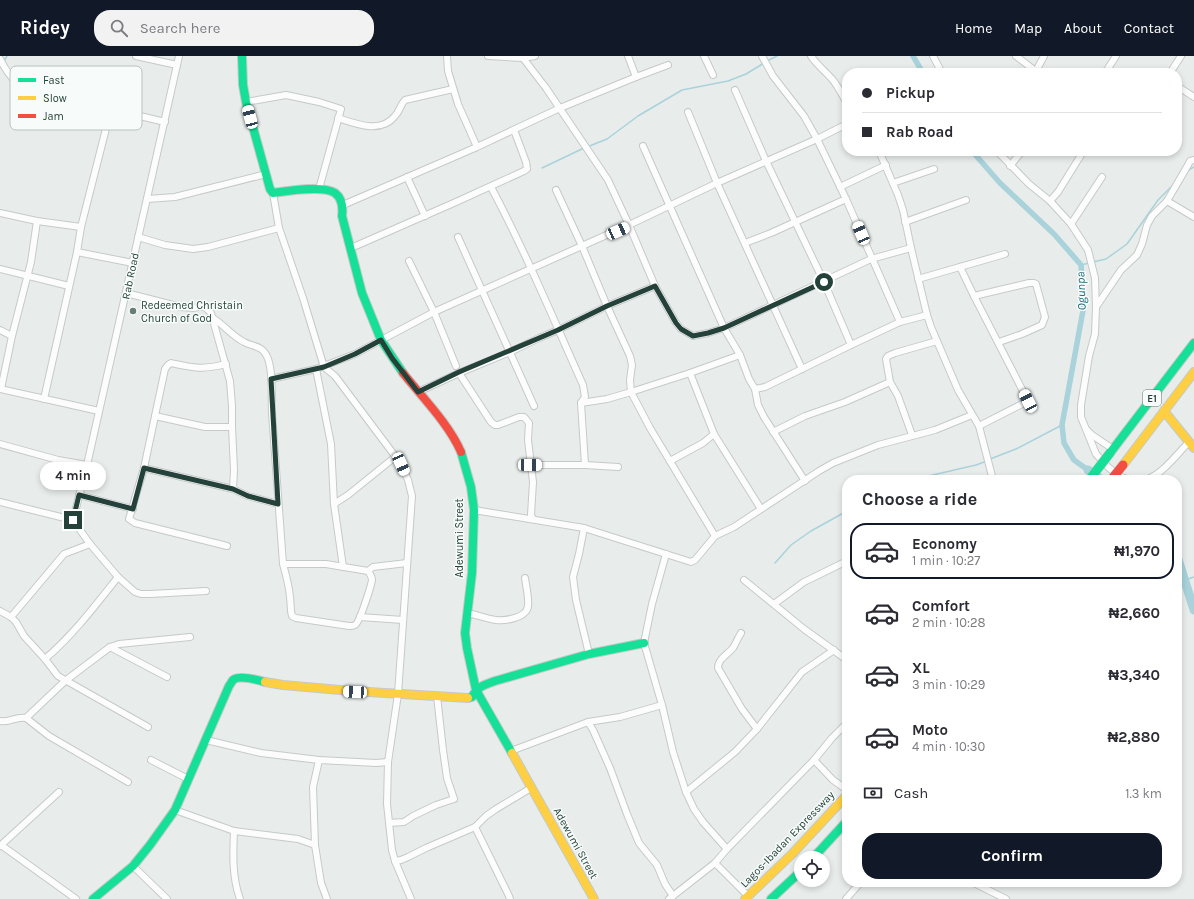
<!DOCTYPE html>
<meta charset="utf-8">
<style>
:root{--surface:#fff;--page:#f2f2f3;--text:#2b2b33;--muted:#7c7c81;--line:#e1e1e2;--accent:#111827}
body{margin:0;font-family:Karla,sans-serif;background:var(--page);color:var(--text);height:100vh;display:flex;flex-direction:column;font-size:15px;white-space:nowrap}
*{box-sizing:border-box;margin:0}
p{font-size:13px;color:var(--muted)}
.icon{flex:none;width:22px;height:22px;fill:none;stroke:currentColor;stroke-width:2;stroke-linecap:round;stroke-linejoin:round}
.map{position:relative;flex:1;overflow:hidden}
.side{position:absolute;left:842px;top:419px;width:340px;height:412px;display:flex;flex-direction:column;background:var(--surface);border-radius:16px;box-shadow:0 2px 6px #0003}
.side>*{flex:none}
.top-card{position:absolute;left:842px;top:12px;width:340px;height:88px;border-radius:16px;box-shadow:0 2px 6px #0003;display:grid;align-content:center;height:88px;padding:0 20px;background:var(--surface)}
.fabs{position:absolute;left:794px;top:795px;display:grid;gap:8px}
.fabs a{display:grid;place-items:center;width:36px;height:36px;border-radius:50%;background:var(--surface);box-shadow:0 2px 6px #0003;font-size:20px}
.end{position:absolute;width:18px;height:18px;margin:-9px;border:5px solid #24413a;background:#fff;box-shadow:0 0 0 2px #fff}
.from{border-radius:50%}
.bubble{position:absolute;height:28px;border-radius:14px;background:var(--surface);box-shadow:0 2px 6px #0003;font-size:13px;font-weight:700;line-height:28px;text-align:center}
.car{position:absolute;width:12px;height:24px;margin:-12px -6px;border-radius:5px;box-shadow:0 0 3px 1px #0007;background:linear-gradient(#fff 24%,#345 0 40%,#fff 0 76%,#345 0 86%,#fff 0)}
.top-card b{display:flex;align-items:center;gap:14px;height:38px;font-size:15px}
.top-card b+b{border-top:1px solid var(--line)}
.top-card i{width:10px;height:10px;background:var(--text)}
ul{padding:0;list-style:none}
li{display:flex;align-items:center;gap:12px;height:56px;margin:0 8px 6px;padding:0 12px;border:2px solid transparent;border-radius:16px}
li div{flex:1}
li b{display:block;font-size:15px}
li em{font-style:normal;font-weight:700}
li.on{border-color:var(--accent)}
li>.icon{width:36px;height:36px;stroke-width:1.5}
h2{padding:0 20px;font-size:18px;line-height:48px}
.pay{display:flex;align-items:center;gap:10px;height:44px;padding:0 20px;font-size:15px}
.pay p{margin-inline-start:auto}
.cta{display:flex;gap:8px;margin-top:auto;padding:8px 20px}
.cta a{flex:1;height:46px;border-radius:16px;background:var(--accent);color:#fff;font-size:16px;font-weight:700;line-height:46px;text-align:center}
header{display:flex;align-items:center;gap:24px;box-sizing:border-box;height:56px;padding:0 20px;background:var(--accent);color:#fff}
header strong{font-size:19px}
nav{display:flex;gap:22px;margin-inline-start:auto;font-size:14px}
.search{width:280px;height:36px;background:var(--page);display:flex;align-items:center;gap:10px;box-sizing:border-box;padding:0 14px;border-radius:16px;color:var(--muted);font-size:15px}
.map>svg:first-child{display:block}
</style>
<header>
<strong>Ridey</strong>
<div class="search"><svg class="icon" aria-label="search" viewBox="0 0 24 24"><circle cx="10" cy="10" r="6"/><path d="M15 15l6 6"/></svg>Search here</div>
<nav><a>Home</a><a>Map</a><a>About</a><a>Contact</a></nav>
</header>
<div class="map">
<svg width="1194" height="843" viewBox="0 0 1194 843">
<rect width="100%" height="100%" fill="#e8edeb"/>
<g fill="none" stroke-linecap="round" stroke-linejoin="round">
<!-- stream -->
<g stroke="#a9d2da" stroke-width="1.5">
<path d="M4 5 7 0"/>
<path d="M767 5 777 0"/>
<path d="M587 91 607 83 638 60 682 34 728 25 746 18 764 7"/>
<path d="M542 112 584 92"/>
<path d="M1187 115 1194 111"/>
<path d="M1093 206 1106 203 1127 188 1158 144 1173 129"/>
<path d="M1081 209 1089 207"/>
<path d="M990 403 1016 393 1062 369"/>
<path d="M916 424 924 421 976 409 987 405"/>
<path d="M775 507 791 489 811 475 847 455"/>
<path d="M1185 524 1194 521"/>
</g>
<!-- canal -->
<g stroke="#a9d2da" stroke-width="5.5">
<path d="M913 0 923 17"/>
<path d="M972 95 1000 127 1054 178 1081 209 1084 249 1062 369 1064 387 1074 404 1088 414"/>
</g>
<!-- river -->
<g stroke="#a9d2da" stroke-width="9">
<path d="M1088 414 1102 424"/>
<path d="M1177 500 1194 554"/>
</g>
<!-- street casing -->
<g stroke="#c5cac8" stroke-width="8">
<g id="street">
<path d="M136 0 177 9"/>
<path d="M447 0 448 15 458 48 477 91"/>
<path d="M488 0 523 2 535 0"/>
<path d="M628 0 636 21"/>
<path d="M704 0 713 19"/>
<path d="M762 0 773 20 804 60 817 83 846 143 900 266"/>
<path d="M811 0C817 9 825 15 832 23 838 30 842 39 847 47"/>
<path d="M933 0 942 17"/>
<path d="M1016 0 1038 17"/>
<path d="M523 2 546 32 608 124 629 169 655 230 676 267 681 273 693 280 708 277 724 272 871 203 911 192"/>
<path d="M0 3C6 15 12 24 23 32L165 66"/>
<path d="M1036 15 1044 0"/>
<path d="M1105 17 1116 0"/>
<path d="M1170 17 1181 0"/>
<path d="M1177 30 1194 41"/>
<path d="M735 34 766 105 824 226 851 289"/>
<path d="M246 46 286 39 319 46 341 53 319 133"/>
<path d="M688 56 717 127 802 313"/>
<path d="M338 62C356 68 381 78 395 60 400 55 400 49 405 44L453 33"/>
<path d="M643 90 724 272 740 299 749 323 755 333 758 349 764 361 805 425"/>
<path d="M879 95 898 139 903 154 911 192 927 259 931 271 958 334 979 370 993 424"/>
<path d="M997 95 1029 128 1050 145 1071 168 1088 194 1095 222 1096 251 1095 278 1089 300 1081 349V361L1096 398 1109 412 1123 422 1131 424"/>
<path d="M1010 110 1022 95"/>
<path d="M407 121 425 160"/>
<path d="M893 127 934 113"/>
<path d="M491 131C525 195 553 262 583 329L585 341 581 347 585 409"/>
<path d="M840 131 886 109"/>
<path d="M556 134 582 190 607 250 630 300 632 309 630 324 631 336 650 372 715 480"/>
<path d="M273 137 279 172 303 242 324 311 335 320 401 408 408 424 412 440 398 638 388 706 387 748 392 794 395 805 411 843"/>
<path d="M147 143 175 141 266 118"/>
<path d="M1050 145 1058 136 1081 99"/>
<path d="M1167 145 1194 161"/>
<path d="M343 149 477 91 560 52 636 21 668 9"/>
<path d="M0 157 37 165 81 171"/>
<path d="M905 166 966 144"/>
<path d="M1071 168 1102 121"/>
<path d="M138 181 165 189 193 193 208 191 279 172"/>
<path d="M458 181 534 350"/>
<path d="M745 187 771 177 846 143"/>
<path d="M351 192 456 146 524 115 527 113 526 106 514 74"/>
<path d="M77 196 133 207"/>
<path d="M409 205 434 256 456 310"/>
<path d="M960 211 974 240 1028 345 979 370"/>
<path d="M0 213 69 230"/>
<path d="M918 223 1005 198"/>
<path d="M126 237 181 251 194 252 201 250 206 252 211 257 230 325 232 350V371L234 414 233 433"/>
<path d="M974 240 1029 227H1034L1036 228 1045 261 1042 269 1022 278 999 286"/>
<path d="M1096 251 1121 214 1137 199 1142 188 1147 169 1152 160 1167 145 1188 109 1190 105 1194 104"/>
<path d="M213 262C224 269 232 280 244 286 251 290 261 290 265 297 274 309 271 341 272 357 276 407 279 458 283 508 286 519 289 529 290 541 291 548 290 553 292 560L296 562 349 570C350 570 354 570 355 569 360 566 371 530 372 524 372 520 370 518 368 515L326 508H283"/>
<path d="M0 274 12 280"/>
<path d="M226 308C203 314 194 312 171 307L168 309 165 313 144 412 129 463 135 467 227 490"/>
<path d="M316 313 331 388 334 448 343 511"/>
<path d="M459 317 491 366 495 369H498L519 361H524L529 367 528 384 533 426 531 459 533 463"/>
<path d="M690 317 714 378 761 453"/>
<path d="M271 323 316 313 355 298 434 256 629 169 717 127 817 83 847 68"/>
<path d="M0 333 99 355"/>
<path d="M1 333 12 280 31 206 37 165"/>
<path d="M755 333 765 331 851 289 900 266 927 259"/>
<path d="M418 336 459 317 510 296 539 282 558 274 607 250 655 230"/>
<path d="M44 343 77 196 81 171 111 53"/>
<path d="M581 347 607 343 631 336 690 317 740 299"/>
<path d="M155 360 205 371H232"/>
<path d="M1087 374 1092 379 1113 393"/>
<path d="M773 376 805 360 845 346 890 326"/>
<path d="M912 379 898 340 890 326 886 303 888 300 895 297 937 285"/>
<path d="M0 388 58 404 87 409"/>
<path d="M670 405 703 387 714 378"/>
<path d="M530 409H585L618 411"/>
<path d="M144 412 233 433 248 440 278 448"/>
<path d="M1145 424C1162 419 1177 398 1189 386"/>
<path d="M79 439 133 453"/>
<path d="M0 446 73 464 90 488 118 521 135 536 141 538H150L206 535"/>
<path d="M334 448 348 439 395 401"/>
<path d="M474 454 584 472 691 506 695 504 715 480 734 471 819 415 833 407 878 389 935 374 972 359"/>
<path d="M73 464 87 409 179 0"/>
<path d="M584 472 579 498 573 521 576 544 589 598"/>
<path d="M666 498 652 548 644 587 662 649 673 696 686 736 694 753 703 766 727 793"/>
<path d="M368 515 373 511 407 507"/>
<path d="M744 524 804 573 847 604"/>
<path d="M774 548 804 526 847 505"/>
<path d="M0 555 11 561 16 566 24 580 45 603 58 620 148 671"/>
<path d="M468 557C477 559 487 563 496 564 505 565 527 562 528 550 529 541 526 530 525 522"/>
<path d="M11 561 64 498 90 488"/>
<path d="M360 561 403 564"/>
<path d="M741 577C738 582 736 587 733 592 727 599 718 603 718 612L742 653 757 673"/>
<path d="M110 591 167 621"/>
<path d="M45 603C73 579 95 550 118 521"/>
<path d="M26 662 49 680 128 726"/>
<path d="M0 665C9 667 16 660 26 662L65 625 110 591 119 588 190 581"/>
<path d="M588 666 593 674 610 712 627 758 639 787 657 809 665 828 673 840"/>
<path d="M206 684 261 697 319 704 376 707 388 706"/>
<path d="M511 695 588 666 620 661 662 649"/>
<path d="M151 704 188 723"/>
<path d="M319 704 313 731 315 789 321 827 327 843"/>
<path d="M814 704 833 724 847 734"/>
<path d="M686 736 735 696 757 673 802 616 834 594"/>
<path d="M175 754 234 775 298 783 315 789"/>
<path d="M389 767 404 766 413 760 436 749 454 743 447 722 443 694 437 640"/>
<path d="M475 771 509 840 510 843"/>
<path d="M234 775C233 798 232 821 240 843"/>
<path d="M1 789 76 843"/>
<path d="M0 790 59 736"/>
<path d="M395 805 401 804 408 801 426 792 475 771 486 760 496 753 531 732"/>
<path d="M715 807 727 793 814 704 832 682 847 667"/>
<path d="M133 810 167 843"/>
<path d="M972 826 1006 843"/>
<path d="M669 843 715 807 748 840"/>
<path d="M846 843 861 826"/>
</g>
</g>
<!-- fast casing -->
<g stroke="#c3cac8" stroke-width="10">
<g id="fast">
<path d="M242 0 243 29 246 46 270 133 273 137C287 135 323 129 335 137 343 143 343 152 342 160L362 237 381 284 403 317"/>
<path d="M461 396 471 431 474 454 472 517 465 577 467 592 476 634 512 697"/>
<path d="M1110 397 1194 287"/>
<path d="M468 642 472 641C478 630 484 629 495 625L589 598 644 587"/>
<path d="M813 802 847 765"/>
<path d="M93 843 133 810 150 789 175 754 229 630C230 629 232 625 233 624 239 619 258 624 265 626"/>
<path d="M771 843 801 815"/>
</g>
</g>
<!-- slow casing -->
<g stroke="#c3cac8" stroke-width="10">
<g id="slow">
<path d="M1164 355 1194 392"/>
<path d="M1123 409 1194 316"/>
<path d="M265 626 283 629 352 635 468 642"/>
<path d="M512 697 594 843"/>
<path d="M745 843 792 798 847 739"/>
</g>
</g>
<!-- jam casing -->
<g stroke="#c3cac8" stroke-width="10">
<path id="jam" d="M403 317C422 341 449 368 461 396"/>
</g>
<!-- street -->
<use href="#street" stroke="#fcfcfc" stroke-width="6"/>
<!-- fast -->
<use href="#fast" stroke="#16e098" stroke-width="8"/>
<!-- slow -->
<use href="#slow" stroke="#ffcf43" stroke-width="8"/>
<!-- jam -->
<use href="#jam" stroke="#f24e42" stroke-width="8"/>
<!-- fast-bridge casing -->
<g stroke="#c3cbc9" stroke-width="10" stroke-linecap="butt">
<path id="fast-bridge" d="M1089 424 1110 397"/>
</g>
<!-- jam-bridge casing -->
<g stroke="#c3cbc9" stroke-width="10" stroke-linecap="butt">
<path id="jam-bridge" d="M1111 424 1123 409"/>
</g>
<!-- fast-bridge -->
<use href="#fast-bridge" stroke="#16e098" stroke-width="9"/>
<!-- jam-bridge -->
<use href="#jam-bridge" stroke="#f24e42" stroke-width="9"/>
</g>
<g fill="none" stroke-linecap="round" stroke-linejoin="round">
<!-- route -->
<path stroke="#24413a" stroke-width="5" d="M73 464 79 439 133 453 144 412 233 433 248 440 278 448 271 323 324 311 355 298 381 284 392 302 418 336 459 316 558 274 607 250 655 230 676 267 681 273 693 280 708 277 724 272 824 226"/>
</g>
<!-- markers -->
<circle fill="#697d78" stroke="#f7fbf9" stroke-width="1.5" cx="133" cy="255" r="4"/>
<g text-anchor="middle" stroke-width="3" stroke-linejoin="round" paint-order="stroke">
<!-- shield labels -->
<rect fill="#f7fbf9" stroke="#637973" stroke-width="1" x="1143" y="334" width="18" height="16" rx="3"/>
<g font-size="10" font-weight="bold" fill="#24413a">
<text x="1152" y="346">E1</text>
</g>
<!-- street labels -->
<g font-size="11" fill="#24413a" stroke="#f7fbf9">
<text transform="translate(130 220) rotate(-78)" y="4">Rab Road</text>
<text transform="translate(459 482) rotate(-90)" y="4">Adewumi Street</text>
<text transform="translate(787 783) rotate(-46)" y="4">Lagos-Ibadan Expressway</text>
<text transform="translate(576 787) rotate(61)" y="4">Adewumi Street</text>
</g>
<!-- poi labels -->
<g font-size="11" fill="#24413a" stroke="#f7fbf9" text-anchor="start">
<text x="141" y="253">Redeemed Christain<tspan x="141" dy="13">Church of God</tspan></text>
</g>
<!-- water labels -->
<g font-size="12" font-style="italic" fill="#1d6b7e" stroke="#f7fbf9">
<text transform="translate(1081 235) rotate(-92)" y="4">Ogunpa</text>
</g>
</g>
<!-- legend -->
<rect x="10" y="10" width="132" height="64" rx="6" fill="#f7fbf9" stroke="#b8c3c0" stroke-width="1"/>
<rect x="18" y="22" width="18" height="4" fill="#16e098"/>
<rect x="18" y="40" width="18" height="4" fill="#ffcf43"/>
<rect x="18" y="58" width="18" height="4" fill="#f24e42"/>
<g font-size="11" fill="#24413a">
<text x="43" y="28">Fast</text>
<text x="43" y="46">Slow</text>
<text x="43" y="64">Jam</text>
</g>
</svg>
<div class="fabs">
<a><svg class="icon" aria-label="locate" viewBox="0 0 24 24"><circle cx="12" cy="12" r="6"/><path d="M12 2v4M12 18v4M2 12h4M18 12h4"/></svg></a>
</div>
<i class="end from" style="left:824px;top:226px"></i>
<i class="end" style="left:73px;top:464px"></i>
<div class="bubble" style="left:40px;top:406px;width:66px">4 min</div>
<i class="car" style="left:250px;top:61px;rotate:345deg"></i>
<i class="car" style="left:618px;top:175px;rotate:66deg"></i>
<i class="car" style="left:861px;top:177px;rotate:337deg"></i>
<i class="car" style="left:1028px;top:345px;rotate:333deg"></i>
<i class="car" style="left:401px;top:408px;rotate:156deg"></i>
<i class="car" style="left:530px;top:409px;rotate:90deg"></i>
<i class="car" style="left:355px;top:636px;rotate:273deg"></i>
<div class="top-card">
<b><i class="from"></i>Pickup</b>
<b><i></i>Rab Road</b>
</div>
<section class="side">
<h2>Choose a ride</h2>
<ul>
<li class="on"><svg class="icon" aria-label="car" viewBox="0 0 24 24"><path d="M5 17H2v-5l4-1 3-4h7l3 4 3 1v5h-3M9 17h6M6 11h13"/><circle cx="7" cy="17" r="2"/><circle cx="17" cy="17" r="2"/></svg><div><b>Economy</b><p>1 min · 10:27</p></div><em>₦1,970</em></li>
<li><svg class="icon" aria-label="car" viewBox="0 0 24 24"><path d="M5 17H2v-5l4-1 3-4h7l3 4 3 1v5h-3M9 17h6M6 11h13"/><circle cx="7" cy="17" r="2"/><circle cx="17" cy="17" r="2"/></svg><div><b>Comfort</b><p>2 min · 10:28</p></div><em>₦2,660</em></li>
<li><svg class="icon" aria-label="car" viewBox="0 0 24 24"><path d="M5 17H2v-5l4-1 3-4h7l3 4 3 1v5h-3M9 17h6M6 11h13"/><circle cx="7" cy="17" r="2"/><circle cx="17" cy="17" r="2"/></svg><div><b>XL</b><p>3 min · 10:29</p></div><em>₦3,340</em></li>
<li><svg class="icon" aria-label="car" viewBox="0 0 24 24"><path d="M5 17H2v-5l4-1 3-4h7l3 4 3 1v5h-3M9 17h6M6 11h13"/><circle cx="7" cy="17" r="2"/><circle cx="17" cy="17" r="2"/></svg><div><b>Moto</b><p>4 min · 10:30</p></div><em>₦2,880</em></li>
</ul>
<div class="pay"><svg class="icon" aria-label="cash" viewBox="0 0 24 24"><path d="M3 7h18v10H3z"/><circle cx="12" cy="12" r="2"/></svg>Cash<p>1.3 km</p></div>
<div class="cta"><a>Confirm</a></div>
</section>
</div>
